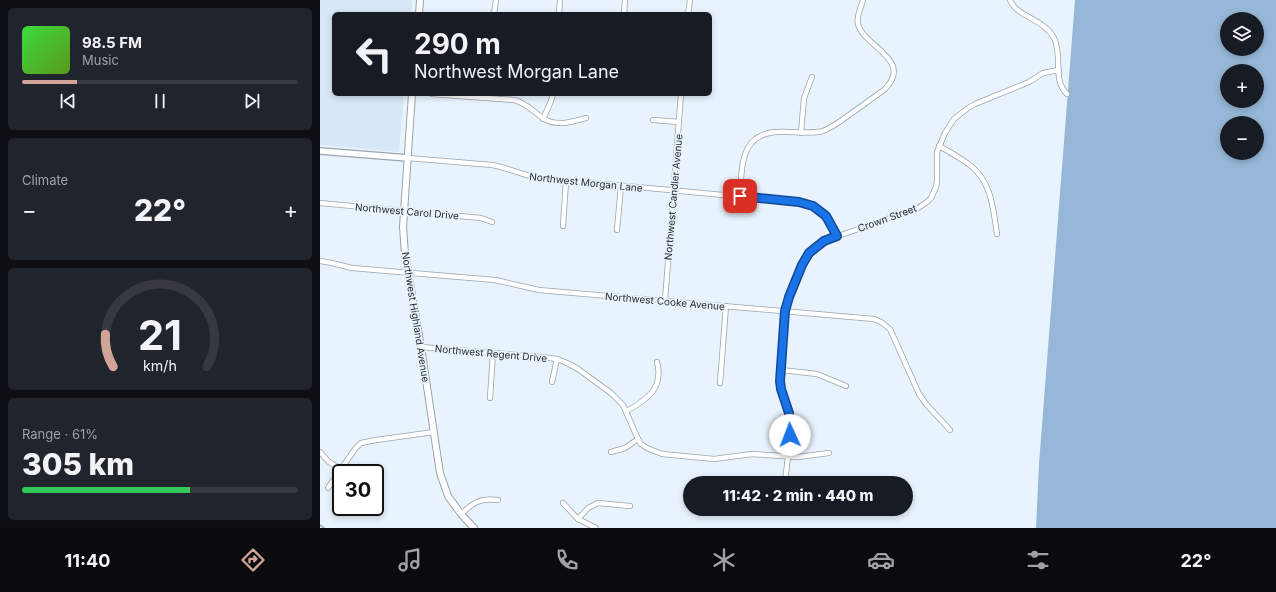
<!DOCTYPE html>
<html lang="en">
<head>
<meta charset="utf-8">
<style>
  :root { --surface:#171b24; --page:#20242c; --text:#f1f3f6; --muted:#9ea1a6; --line:#363941; --accent:#d2a498 }
  body { margin:0; font-family:Inter,sans-serif; background:var(--page); color:var(--text); height:100vh; display:flex; flex-direction:column; font-size:15px; white-space:nowrap }
  * { box-sizing:border-box; margin:0 }
  p { font-size:13px; color:var(--muted) }
  .icon { flex:none; width:22px; height:22px; fill:none; stroke:currentColor; stroke-width:2; stroke-linecap:round; stroke-linejoin:round }
  .map { position:relative; flex:1; overflow:hidden }
  .panel { display:flex; flex-direction:column; gap:8px; padding:8px; background:#0d0f14; width:320px }
  .panel>* { flex:none }
  .banner { position:absolute; left:12px; top:12px; width:380px; height:84px; border-radius:6px; box-shadow:0 2px 6px #0003; background:#171b24; color:var(--text); overflow:hidden }
  .controls { position:absolute; left:900px; top:12px; display:grid; gap:8px }
  .controls a { display:grid; place-items:center; width:44px; height:44px; border-radius:50%; background:var(--surface); box-shadow:0 2px 6px #0003; font-size:20px }
  .speed { position:absolute; left:12px; top:464px; display:flex; gap:8px; font-size:20px; font-weight:700; text-align:center }
  .speed>* { display:grid; place-content:center; width:52px; height:52px; border-radius:50%; background:var(--surface); box-shadow:0 2px 6px #0003; line-height:1 }
  .speed .limit { border:2px solid #111; border-radius:6px; background:#fff; color:#111 }
  .pin { position:absolute; display:grid; place-items:center; width:34px; height:34px; color:#fff; margin:-17px; border-radius:8px; box-shadow:0 2px 6px #0006 }
  .me { position:absolute; width:44px; margin:-22px; rotate:358deg; stroke-linejoin:round; filter:drop-shadow(0 0 3px #0008) }
  .turn { display:flex; align-items:center; gap:14px; height:84px; padding:0 16px; font-size:18px }
  .turn .icon { width:52px; height:52px; stroke-width:2.5 }
  .turn b { display:block; font-size:28px; line-height:34px }
  .big { font-size:30px; font-weight:800; line-height:1.1 }
  .panel .card { flex:1; display:flex; flex-direction:column; justify-content:center; gap:6px; min-width:0; padding:0 14px; border-radius:6px; background:var(--page) }
  .panel .dial { align-items:center; gap:0 }
  .dial svg { height:104px; overflow:visible; fill:none; stroke:var(--line); stroke-width:7; stroke-linecap:round; text-anchor:middle }
  .dial text { fill:var(--text); stroke:none }
  .song { display:flex; align-items:center; gap:12px }
  .cover { width:48px; height:48px; border-radius:6px; background:linear-gradient(135deg,hsl(120 70% 55%),hsl(90 70% 35%)) }
  .played { height:4px; border-radius:2px; background:linear-gradient(90deg,var(--accent) 20%,var(--line) 20%) }
  .keys { display:flex; justify-content:space-around; direction:ltr }
  .heat { display:flex; justify-content:space-between; align-items:center; font-size:22px; direction:ltr }
  .charge { height:6px; border-radius:3px; background:linear-gradient(90deg,#34c759 61%,var(--line) 0) }
  .trip { position:absolute; left:363px; top:476px; width:230px; height:40px; border-radius:20px; background:var(--surface); box-shadow:0 2px 6px #0003; font-weight:800; line-height:40px; text-align:center }
  .menu { display:flex; height:64px; justify-content:space-around; align-items:center; background:#090b0e; color:var(--muted) }
  .menu .icon { width:28px; height:28px }
  .menu .current { color:var(--accent) }
  .menu b { font-size:18px; color:var(--text) }
  main { display:flex; flex:1; min-height:0 }
  .map>svg:first-child { display:block }
  .built { fill:#d7e7f7 }
  .forest { fill:#96b7d7; fill-rule:evenodd }
  .lines { fill:none; stroke-linecap:round; stroke-linejoin:round }
  .stream { stroke:#89abca; stroke-width:1.5 }
  .minor-casing { stroke:#9aa3ac; stroke-width:6 }
  .tertiary-casing { stroke:#9aa3ac; stroke-width:8 }
  .secondary-casing { stroke:#9aa3ac; stroke-width:8 }
  .minor { stroke:#fff; stroke-width:4.5 }
  .tertiary { stroke:#fff; stroke-width:5.5 }
  .secondary { stroke:#fff; stroke-width:6 }
  .route-casing { stroke:#114b97; stroke-width:10 }
  .route { stroke:#1a73e8; stroke-width:7 }
  .labels { text-anchor:middle; dominant-baseline:central; stroke-width:3.5; stroke-linejoin:round; paint-order:stroke }
  .street-label { font-size:10px; fill:#282b2f; stroke:#e9f3fd }
</style>
</head>
<body>
<main>
<section class="panel">
<div class="card">
<div class="song"><i class="cover"></i><div><b>98.5 FM</b><p>Music</p></div></div>
<div class="played"></div>
<div class="keys"><svg class="icon" aria-label="previous" viewBox="0 0 24 24"><path d="M18 5L8 12l10 7zM5 5v14"/></svg><svg class="icon" aria-label="pause" viewBox="0 0 24 24"><path d="M8 5v14M16 5v14"/></svg><svg class="icon" aria-label="next" viewBox="0 0 24 24"><path d="M6 5l10 7-10 7zM19 5v14"/></svg></div>
</div>
<div class="card"><p>Climate</p>
<div class="heat"><a>−</a><b class="big">22°</b><a>+</a></div>
</div>
<div class="card dial"><svg viewBox="0 0 100 80">
<path d="M14 69A42 42 0 1 1 86 69"/>
<path d="M14 69A42 42 0 0 1 8 44" stroke="#d2a498"/>
<text x="50" y="56" font-size="32" font-weight="700">21</text>
<text x="50" y="72" font-size="11">km/h</text>
</svg></div>
<div class="card"><p>Range · 61%</p><b class="big">305 km</b><div class="charge"></div></div>
</section>
<div class="map">
<svg width="956" height="528" viewBox="0 0 956 528">
  <rect width="100%" height="100%" fill="#e9f3fd"/>
  <path class="built" d="M0,0H92L91,14H14V94H84L79,152L0,145Z"/>
  <path class="forest" d="M755,0H956V528H716L719,464ZM907,19H937V49H907ZM907,71H937V101H907ZM907,123H937V153H907Z"/>
  <g class="lines">
    <path class="stream" d="M0,525L4,528"/>
    <defs>
      <g id="minor">
        <path d="M690,0C698,18 723,18 734,38C743,56 732,80 747,94"/>
        <path d="M174,14L176,0"/>
        <path d="M239,14L240,0"/>
        <path d="M304,14L305,0"/>
        <path d="M368,14L370,0"/>
        <path d="M112,94L194,100C208,104 212,111 223,118C236,127 252,122 266,118"/>
        <path d="M223,119L231,101L233,94"/>
        <path d="M333,120L359,122"/>
        <path d="M481,133L484,98L492,77"/>
        <path d="M619,146C630,152 641,158 651,166C672,183 673,209 677,234"/>
        <path d="M88,158L172,165C189,168 204,176 220,178L479,202C501,207 508,216 517,236"/>
        <path d="M420,196C422,161 421,129 467,132C479,132 491,134 503,131C513,127 521,121 529,115C541,107 552,98 564,90C595,60 543,46 538,24C536,16 541,8 543,0"/>
        <path d="M0,203L161,218L172,222"/>
        <path d="M243,226L246,181"/>
        <path d="M297,230L301,186"/>
        <path d="M0,261L12,263L32,268L175,280L219,290L554,319L561,322L570,329L599,394L606,404L630,430"/>
        <path d="M345,301L361,94"/>
        <path d="M101,347L222,357L237,359L247,363L258,369L291,393L303,405L318,439L321,444L327,448L342,454L394,459L432,454L478,457L509,453"/>
        <path d="M461,370L497,374L526,386"/>
        <path d="M232,382L237,359"/>
        <path d="M400,383L406,306"/>
        <path d="M170,398L173,353"/>
        <path d="M307,411C326,400 344,389 337,362"/>
        <path d="M0,452L9,462L21,469"/>
        <path d="M291,452L305,448L318,439"/>
        <path d="M465,483C467,461 472,436 469,414C467,403 461,393 460,381L466,305L482,265L489,253L504,241L587,212L598,208L607,202L611,198L616,187L617,181V152L625,133L634,119L648,108L655,104L709,82L723,73L739,70"/>
        <path d="M8,488L35,449L41,443L56,440L114,432"/>
        <path d="M243,503L258,519L276,528"/>
        <path d="M141,514C154,502 160,498 178,500"/>
        <path d="M258,519L268,508L278,503L310,506"/>
      </g>
      <path id="tertiary" d="M0,151L88,158"/>
      <g id="secondary">
        <path d="M99,14L100,0"/>
        <path d="M92,94L83,227L85,254L101,347L120,473L128,496L141,514L154,528"/>
      </g>
    </defs>
    <use href="#minor" class="minor-casing"/>
    <use href="#tertiary" class="tertiary-casing"/>
    <use href="#secondary" class="secondary-casing"/>
    <use href="#minor" class="minor"/>
    <use href="#tertiary" class="tertiary"/>
    <use href="#secondary" class="secondary"/>
  </g>
  <g class="lines">
    <defs>
      <path id="route" d="M420,196L479,202L493,206L506,216L517,236L504,241L489,253L482,265L469,297L465,311L460,381L461,389L469,413L470,435"/>
    </defs>
    <use href="#route" class="route-casing"/>
    <use href="#route" class="route"/>
  </g>
  <g class="labels">
    <g class="street-label">
      <text transform="translate(266 182) rotate(6)">Northwest Morgan Lane</text>
      <text transform="translate(353 197) rotate(-85)">Northwest Candler Avenue</text>
      <text transform="translate(87 211) rotate(5)">Northwest Carol Drive</text>
      <text transform="translate(567 218) rotate(-20)">Crown Street</text>
      <text transform="translate(345 301) rotate(5)">Northwest Cooke Avenue</text>
      <text transform="translate(96 317) rotate(81)">Northwest Highland Avenue</text>
      <text transform="translate(171 353) rotate(5)">Northwest Regent Drive</text>
    </g>
  </g>
</svg>
<div class="controls">
<a><svg class="icon" aria-label="layers" viewBox="0 0 24 24"><path d="M12 4l9 5-9 5-9-5zM3 14l9 5 9-5"/></svg></a>
<a>+</a>
<a>−</a>
</div>
<div class="speed"><div class="limit">30</div></div>
<div class="pin" style="left:420px;top:196px;background:#d93025"><svg class="icon" aria-label="arrive" viewBox="0 0 24 24"><path d="M6 21V4h12l-3 4 3 4H6"/></svg></div>
<svg class="me" style="left:470px;top:435px" viewBox="-20 -20 40 40"><circle r="19" fill="#fff"/><path d="M0-13L10 11 0 6-10 11z" fill="#1a73e8"/></svg>
<div class="trip">11:42 · 2 min · 440 m</div>
<div class="banner">
<div class="turn"><svg class="icon" aria-label="left" viewBox="0 0 24 24"><path d="M17 20v-9H6M10 6l-5 5 5 5"/></svg><div><b>290 m</b>Northwest Morgan Lane</div></div>
</div>
</div>
</main>
<nav class="menu">
<b>11:40</b>
<svg class="icon current" aria-label="directions" viewBox="0 0 24 24"><path d="M12 3l9 9-9 9-9-9zM9 14v-3h6M13 9l2 2-2 2"/></svg>
<svg class="icon" aria-label="music" viewBox="0 0 24 24"><path d="M9 18V5l10-2v13"/><circle cx="6" cy="18" r="3"/><circle cx="16" cy="16" r="3"/></svg>
<svg class="icon" aria-label="phone" viewBox="0 0 24 24"><path d="M5 4h4l2 5-3 2q2 4 5 5l2-3 5 2v4C11 20 4 13 5 4z"/></svg>
<svg class="icon" aria-label="climate" viewBox="0 0 24 24"><path d="M12 3v18M4 7l16 10M4 17L20 7"/></svg>
<svg class="icon" aria-label="car" viewBox="0 0 24 24"><path d="M5 17H2v-5l4-1 3-4h7l3 4 3 1v5h-3M9 17h6M6 11h13"/><circle cx="7" cy="17" r="2"/><circle cx="17" cy="17" r="2"/></svg>
<svg class="icon" aria-label="filters" viewBox="0 0 24 24"><path d="M4 7h16M4 17h16"/><circle cx="9" cy="7" r="2"/><circle cx="15" cy="17" r="2"/></svg>
<b>22°</b>
</nav>
</body>
</html>
